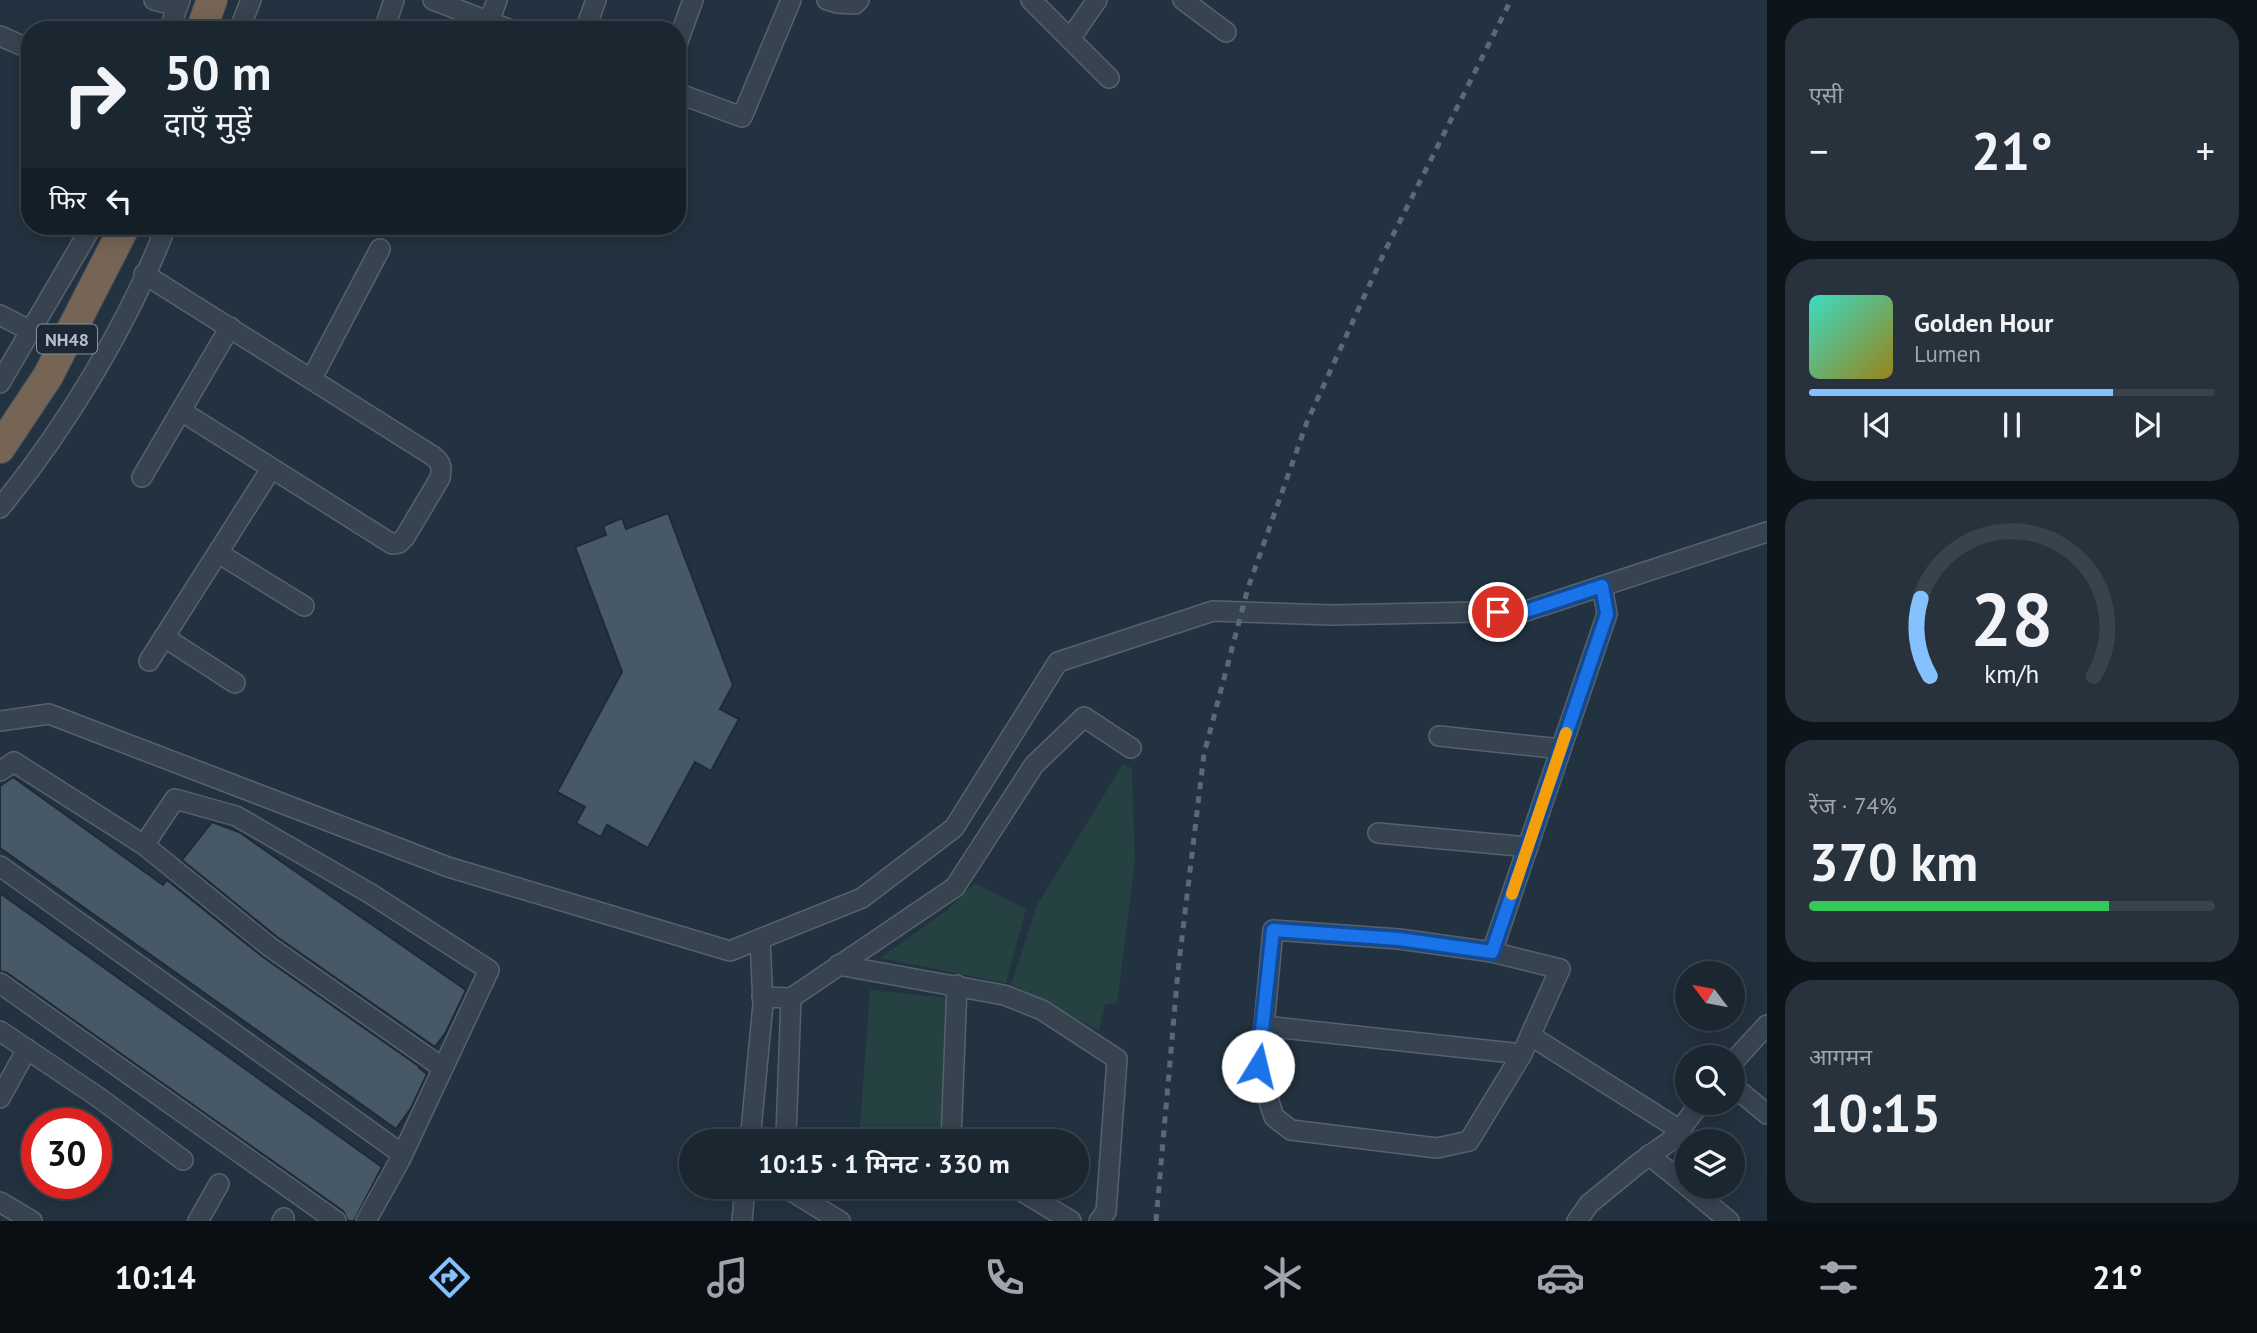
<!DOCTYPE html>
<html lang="hi">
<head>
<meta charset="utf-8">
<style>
  :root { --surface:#1a2630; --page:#27323c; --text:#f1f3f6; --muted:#9fa5ab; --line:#38434c; --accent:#85c1fe }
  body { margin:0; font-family:"PT Sans","Noto Sans Devanagari",sans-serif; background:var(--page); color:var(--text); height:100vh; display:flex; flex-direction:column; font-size:26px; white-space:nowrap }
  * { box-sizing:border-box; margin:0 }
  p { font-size:23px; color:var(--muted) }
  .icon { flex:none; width:38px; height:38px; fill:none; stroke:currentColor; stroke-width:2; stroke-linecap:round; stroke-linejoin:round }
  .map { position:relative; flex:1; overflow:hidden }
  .details { display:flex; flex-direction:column; gap:18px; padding:18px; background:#0e151a; width:490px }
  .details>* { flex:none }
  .banner { position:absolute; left:21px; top:21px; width:665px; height:214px; border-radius:28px; box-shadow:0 4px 18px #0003,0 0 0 2px var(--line); background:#1a2630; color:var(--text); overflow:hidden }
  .needle { width:46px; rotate:302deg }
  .buttons { position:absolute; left:1675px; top:961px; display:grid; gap:14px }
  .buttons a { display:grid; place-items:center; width:70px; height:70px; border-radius:50%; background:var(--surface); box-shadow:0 4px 18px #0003,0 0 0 2px var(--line); font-size:35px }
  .speed { position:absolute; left:21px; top:1108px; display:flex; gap:14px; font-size:35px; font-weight:700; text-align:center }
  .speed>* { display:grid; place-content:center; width:91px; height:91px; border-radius:50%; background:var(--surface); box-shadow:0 4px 18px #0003,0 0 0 2px var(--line); line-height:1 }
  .speed .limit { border:10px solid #d22; background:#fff; color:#111 }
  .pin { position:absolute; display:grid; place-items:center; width:60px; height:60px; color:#fff; margin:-30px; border:4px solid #fff; border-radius:50%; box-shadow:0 2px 7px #0007 }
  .me { position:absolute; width:77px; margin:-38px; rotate:9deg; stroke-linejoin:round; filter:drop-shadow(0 0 5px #0008) }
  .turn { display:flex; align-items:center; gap:24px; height:147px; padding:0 28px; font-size:32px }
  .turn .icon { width:91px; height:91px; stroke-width:2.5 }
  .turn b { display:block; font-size:49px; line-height:60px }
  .then { display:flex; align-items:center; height:66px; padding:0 28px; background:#0003; gap:14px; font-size:26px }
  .big { font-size:52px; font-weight:600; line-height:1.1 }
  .details .tile { flex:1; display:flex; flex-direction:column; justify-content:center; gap:10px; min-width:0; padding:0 24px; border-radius:28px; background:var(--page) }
  .details .dial { align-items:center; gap:0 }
  .dial svg { height:182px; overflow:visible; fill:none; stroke:var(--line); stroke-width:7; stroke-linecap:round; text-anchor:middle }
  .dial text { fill:var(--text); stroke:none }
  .song { display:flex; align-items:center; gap:21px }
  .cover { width:84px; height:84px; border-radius:10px; background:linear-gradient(135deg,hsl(170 70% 55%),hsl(50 70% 35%)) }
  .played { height:7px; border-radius:4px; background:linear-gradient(90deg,var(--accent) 75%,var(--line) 75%) }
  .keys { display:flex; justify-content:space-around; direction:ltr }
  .heat { display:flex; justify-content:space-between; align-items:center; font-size:38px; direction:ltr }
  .charge { height:10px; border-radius:5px; background:linear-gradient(90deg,#34c759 74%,var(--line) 0) }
  .trip { position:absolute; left:679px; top:1129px; width:410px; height:70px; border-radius:35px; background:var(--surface); box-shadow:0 4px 18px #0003,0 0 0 2px var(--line); font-weight:600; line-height:70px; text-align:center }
  .menu { display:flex; height:112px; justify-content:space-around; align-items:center; background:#0a0f13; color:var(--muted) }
  .menu .icon { width:49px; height:49px }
  .menu .selected { color:var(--accent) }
  .menu b { font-size:32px; color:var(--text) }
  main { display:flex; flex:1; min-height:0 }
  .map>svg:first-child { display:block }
  .green { fill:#254141 }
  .building { fill:#475866; stroke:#1e2b37; stroke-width:2 }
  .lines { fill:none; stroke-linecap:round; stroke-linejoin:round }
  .minor-casing { stroke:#55626d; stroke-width:22 }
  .highway-casing { stroke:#424f5a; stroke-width:32 }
  .minor { stroke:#374450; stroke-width:19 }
  .highway { stroke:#766554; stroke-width:30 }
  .rail { stroke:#596977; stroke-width:5; stroke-dasharray:7 7; stroke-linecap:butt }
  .route-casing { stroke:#114b97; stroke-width:18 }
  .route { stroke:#1a73e8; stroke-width:12 }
  .slow { stroke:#f59e0b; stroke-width:12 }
  .labels { text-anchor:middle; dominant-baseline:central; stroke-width:7; stroke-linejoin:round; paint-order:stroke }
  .shield { fill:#1c2935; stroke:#86929d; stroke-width:2 }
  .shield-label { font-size:18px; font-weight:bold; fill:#b3bfca }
</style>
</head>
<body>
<main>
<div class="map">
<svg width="1767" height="1221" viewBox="0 0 1767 1221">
  <rect width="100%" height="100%" fill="#233240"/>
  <g class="green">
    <path d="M1123,764L1132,768L1135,861L1117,1003L1105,1005L1099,1031L1011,985L1037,905Z"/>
    <path d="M975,883L1026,909L1006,983L880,958L946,911Z"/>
    <path d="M870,990L951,998L944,1141L859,1140Z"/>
  </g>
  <g class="building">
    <path d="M668,513L733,685L720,709L739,719L711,771L695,762L648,848L607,825L601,837L576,823L585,807L557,792L622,672L575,547L606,535L603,526L622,518L626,529Z"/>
    <path d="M13,777L163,885L167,880L263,957L420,1067L419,1068L427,1074L411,1108L396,1129L0,848V786Z"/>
    <path d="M212,822L239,832L466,990L446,1032L435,1047L277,937L182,860Z"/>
    <path d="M0,893L382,1167L354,1221H348L343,1211L7,973L0,971Z"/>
  </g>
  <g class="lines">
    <defs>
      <g id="minor">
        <path d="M154,0L177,6"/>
        <path d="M433,0L511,30"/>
        <path d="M827,0L837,3L855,4L859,0"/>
        <path d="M1031,0L1109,78"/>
        <path d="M1183,0L1226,32"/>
        <path d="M489,22L497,0"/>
        <path d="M169,30L180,0"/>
        <path d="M239,30L251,0"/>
        <path d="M384,30L394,0"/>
        <path d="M585,30L596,0"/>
        <path d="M0,36L30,49"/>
        <path d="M1070,39L1097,0"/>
        <path d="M677,44L693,0"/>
        <path d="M677,93L742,117L791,0"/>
        <path d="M144,274L433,456C442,463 442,468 440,478L405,537L399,543L392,544L181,411"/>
        <path d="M0,315L31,331"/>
        <path d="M312,378L380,249"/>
        <path d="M0,383L92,226"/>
        <path d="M142,477L230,327"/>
        <path d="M0,508C65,429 130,322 166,226"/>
        <path d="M218,553L304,606"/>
        <path d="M164,637L235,683"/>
        <path d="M149,661L271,469"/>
        <path d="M0,721L49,714L448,867L730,951L862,898L954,828L1058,662L1213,611L1332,615L1526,611L1767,532"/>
        <path d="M1439,736L1561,749"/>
        <path d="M0,771L14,762L144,845L175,799L236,816L371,894L489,970L400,1160L366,1221"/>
        <path d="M1378,833L1528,847"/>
        <path d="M144,845L270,947L443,1068"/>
        <path d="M0,866L402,1154"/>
        <path d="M1273,930L1399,939L1492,952L1560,969L1522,1054L1469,1141L1437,1148L1291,1130L1274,1117L1258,1066L1264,1026Z"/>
        <path d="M1492,952L1607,614L1602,586"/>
        <path d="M838,965L1004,995L1042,1010L1117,1059L1106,1212L1099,1221"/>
        <path d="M0,983L336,1221"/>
        <path d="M762,997L791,998L955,887L1034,765L1084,717L1131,748"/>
        <path d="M791,998L786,1136L813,1141"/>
        <path d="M1264,1026L1522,1054"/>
        <path d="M0,1031L98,1097L183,1160"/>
        <path d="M1531,1036L1680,1130"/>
        <path d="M1732,1063L1767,1025"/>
        <path d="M1732,1085L1767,1114"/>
        <path d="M0,1098L27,1049"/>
        <path d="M750,1141L763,1004L760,939"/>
        <path d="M951,1141L957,985"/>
        <path d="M1649,1155L1687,1186"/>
        <path d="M783,1186L840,1221"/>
        <path d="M1013,1186L1071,1221"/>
        <path d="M1687,1186L1729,1221"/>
        <path d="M0,1202L32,1221"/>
        <path d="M198,1221L219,1184"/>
        <path d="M282,1221L284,1218"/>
        <path d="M742,1221L745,1186"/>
        <path d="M1577,1221L1589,1204L1639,1163L1673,1139L1701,1102"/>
      </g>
      <g id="highway">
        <path d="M201,30L212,0"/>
        <path d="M0,448L48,376L125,226"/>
      </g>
    </defs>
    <use href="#minor" class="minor-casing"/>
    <use href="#highway" class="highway-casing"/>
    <use href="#minor" class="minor"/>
    <use href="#highway" class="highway"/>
    <path class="rail" d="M1156,1221L1178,971L1204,754L1248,588L1307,422L1384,253L1511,0"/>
  </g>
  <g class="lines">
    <defs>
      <path id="route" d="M1258,1066L1273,930L1399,939L1492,952L1607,614L1602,586L1526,611L1498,612"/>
    </defs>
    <use href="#route" class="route-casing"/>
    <use href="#route" class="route"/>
    <path class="slow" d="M1512,894L1566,733"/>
  </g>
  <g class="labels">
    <rect class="shield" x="37" y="324.5" width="60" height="29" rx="5"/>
    <g class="shield-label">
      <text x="67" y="339">NH48</text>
    </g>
  </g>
</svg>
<div class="buttons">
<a><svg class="needle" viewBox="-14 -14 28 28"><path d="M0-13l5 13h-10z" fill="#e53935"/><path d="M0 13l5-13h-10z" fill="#9fa5ab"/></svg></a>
<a><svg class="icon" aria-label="search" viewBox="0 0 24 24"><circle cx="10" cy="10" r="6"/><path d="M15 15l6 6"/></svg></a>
<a><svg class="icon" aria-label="layers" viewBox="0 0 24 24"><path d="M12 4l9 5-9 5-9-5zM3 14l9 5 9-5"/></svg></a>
</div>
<div class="speed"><div class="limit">30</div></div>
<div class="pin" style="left:1498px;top:612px;background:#d93025"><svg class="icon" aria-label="arrive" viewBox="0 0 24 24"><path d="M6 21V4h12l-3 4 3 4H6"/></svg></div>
<svg class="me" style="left:1258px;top:1066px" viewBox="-20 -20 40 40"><circle r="19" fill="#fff"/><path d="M0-13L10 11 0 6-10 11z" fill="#1a73e8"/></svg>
<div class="trip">10:15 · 1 मिनट · 330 m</div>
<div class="banner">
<div class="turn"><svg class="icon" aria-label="right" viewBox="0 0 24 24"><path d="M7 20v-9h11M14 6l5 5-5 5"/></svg><div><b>50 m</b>दाएँ मुड़ें</div></div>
<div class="then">फिर<svg class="icon" aria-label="left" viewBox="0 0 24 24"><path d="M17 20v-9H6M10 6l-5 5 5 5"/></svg></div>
</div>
</div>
<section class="details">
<div class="tile"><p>एसी</p>
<div class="heat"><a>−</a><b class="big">21°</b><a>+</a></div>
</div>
<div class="tile">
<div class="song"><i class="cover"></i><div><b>Golden Hour</b><p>Lumen</p></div></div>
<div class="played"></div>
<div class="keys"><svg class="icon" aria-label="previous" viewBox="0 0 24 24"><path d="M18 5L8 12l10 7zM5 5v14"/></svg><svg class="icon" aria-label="pause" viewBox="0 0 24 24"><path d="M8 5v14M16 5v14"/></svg><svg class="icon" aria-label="next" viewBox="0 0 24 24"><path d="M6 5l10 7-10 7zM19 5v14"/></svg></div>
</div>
<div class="tile dial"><svg viewBox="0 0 100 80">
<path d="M14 69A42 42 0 1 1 86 69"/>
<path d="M14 69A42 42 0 0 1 10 35" stroke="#85c1fe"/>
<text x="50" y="56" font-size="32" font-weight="700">28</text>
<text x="50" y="72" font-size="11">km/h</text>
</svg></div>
<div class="tile"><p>रेंज · 74%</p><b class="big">370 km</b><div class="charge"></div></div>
<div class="tile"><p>आगमन</p><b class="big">10:15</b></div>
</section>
</main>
<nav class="menu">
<b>10:14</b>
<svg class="icon selected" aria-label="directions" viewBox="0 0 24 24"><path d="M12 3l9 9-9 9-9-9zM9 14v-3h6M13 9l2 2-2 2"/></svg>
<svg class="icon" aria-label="music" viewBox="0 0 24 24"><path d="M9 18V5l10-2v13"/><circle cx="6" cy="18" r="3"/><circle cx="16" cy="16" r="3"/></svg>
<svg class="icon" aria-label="phone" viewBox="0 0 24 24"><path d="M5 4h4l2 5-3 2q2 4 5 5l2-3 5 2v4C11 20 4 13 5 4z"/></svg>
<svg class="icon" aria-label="climate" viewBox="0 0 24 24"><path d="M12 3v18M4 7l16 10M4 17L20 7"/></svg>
<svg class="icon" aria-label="car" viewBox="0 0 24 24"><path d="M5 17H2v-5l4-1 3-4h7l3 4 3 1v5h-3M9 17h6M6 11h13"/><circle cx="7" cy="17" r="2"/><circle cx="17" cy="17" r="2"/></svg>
<svg class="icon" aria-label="filters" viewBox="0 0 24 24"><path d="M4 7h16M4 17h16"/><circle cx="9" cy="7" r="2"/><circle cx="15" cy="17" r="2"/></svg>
<b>21°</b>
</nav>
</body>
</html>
